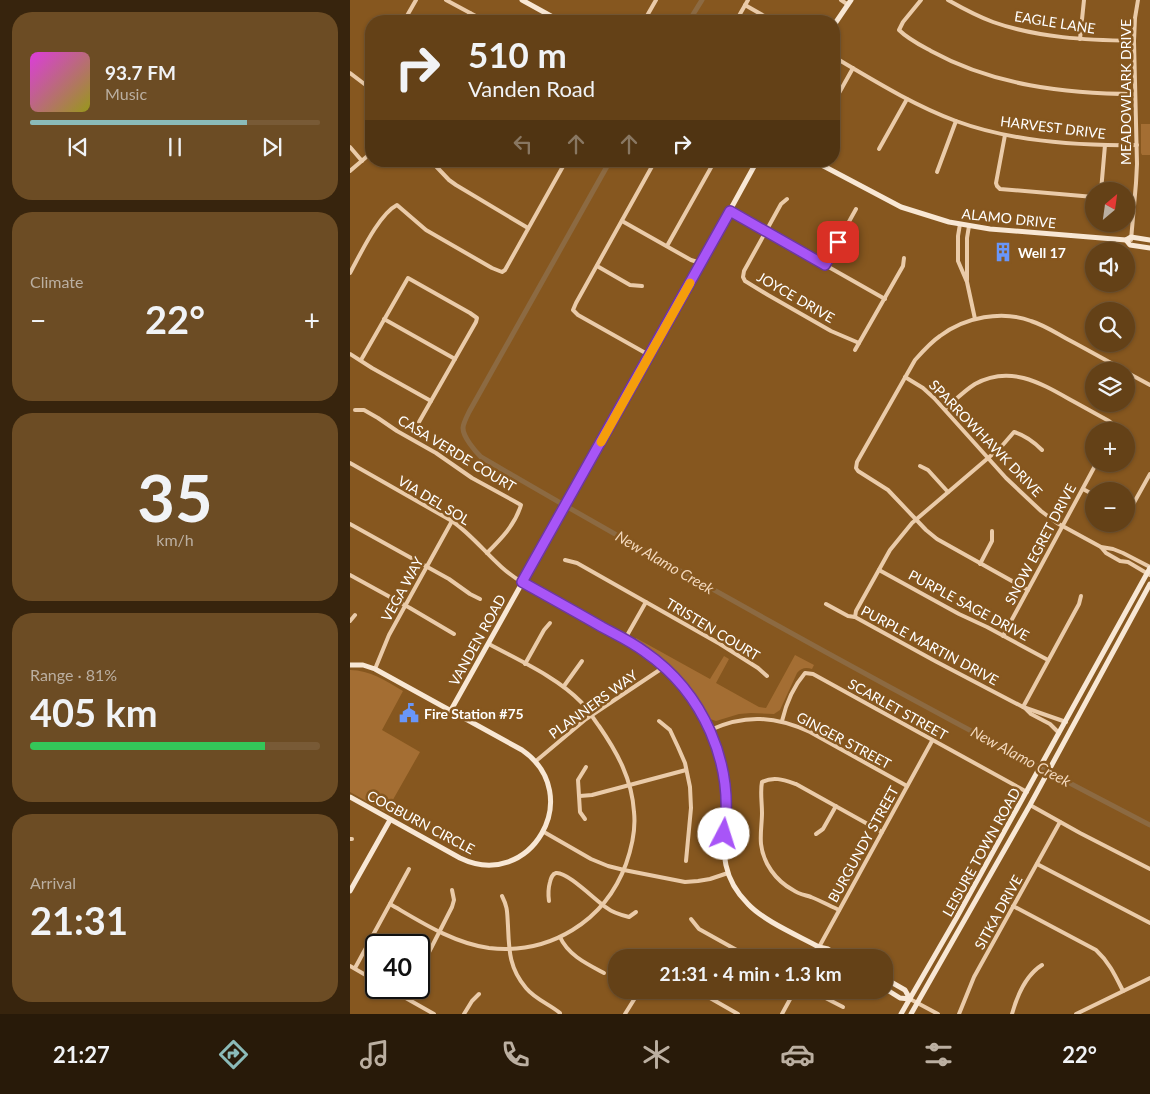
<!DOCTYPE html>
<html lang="en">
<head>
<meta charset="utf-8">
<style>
  :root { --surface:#644117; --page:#6c4c24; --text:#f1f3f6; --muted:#bbafa1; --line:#785a36; --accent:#8bbbb9 }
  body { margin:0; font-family:Lato,sans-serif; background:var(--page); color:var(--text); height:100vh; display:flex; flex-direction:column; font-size:19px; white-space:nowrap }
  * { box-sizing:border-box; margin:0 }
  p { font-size:16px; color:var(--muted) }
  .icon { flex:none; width:28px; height:28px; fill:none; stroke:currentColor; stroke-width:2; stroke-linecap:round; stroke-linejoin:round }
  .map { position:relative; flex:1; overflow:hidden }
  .panel { display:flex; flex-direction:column; gap:12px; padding:12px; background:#37240d; width:350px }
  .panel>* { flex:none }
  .top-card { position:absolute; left:15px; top:15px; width:475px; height:152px; border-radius:20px; box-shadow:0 1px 4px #0004,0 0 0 1px var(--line); background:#644117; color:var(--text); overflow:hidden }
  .needle { width:32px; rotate:29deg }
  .buttons { position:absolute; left:735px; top:182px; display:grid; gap:10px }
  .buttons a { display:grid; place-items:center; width:50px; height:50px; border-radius:50%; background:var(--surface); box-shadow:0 1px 4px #0004,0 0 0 1px var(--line); font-size:25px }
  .speed { position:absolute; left:15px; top:934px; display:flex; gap:10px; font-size:25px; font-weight:700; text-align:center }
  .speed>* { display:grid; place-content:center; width:65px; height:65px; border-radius:50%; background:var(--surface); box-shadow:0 1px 4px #0004,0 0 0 1px var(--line); line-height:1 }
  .speed .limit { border:2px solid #111; border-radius:8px; background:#fff; color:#111 }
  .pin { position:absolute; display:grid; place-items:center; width:42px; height:42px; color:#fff; margin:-21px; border-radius:10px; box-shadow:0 2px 8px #0006 }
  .me { position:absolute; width:55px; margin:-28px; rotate:5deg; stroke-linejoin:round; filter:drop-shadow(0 0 4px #0008) }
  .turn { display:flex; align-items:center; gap:18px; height:105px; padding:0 20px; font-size:22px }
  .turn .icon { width:65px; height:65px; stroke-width:2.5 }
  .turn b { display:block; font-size:35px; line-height:42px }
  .lanes { display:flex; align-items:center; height:48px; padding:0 20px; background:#0003; justify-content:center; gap:25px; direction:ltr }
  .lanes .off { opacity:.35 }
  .big { font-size:38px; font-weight:700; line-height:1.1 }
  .panel .widget { flex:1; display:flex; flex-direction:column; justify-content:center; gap:8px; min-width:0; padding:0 18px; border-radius:20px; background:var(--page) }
  .panel .dial { align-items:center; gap:0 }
  .dial b { font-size:65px; line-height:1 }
  .song { display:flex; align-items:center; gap:15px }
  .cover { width:60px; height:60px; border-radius:8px; background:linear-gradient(135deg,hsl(300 70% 55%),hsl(60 70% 35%)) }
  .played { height:5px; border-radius:2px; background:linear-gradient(90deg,var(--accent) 75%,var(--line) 75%) }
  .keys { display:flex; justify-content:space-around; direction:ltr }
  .heat { display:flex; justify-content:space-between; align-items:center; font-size:28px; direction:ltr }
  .charge { height:8px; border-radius:4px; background:linear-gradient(90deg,#34c759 81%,var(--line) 0) }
  .trip { position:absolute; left:258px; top:949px; width:285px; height:50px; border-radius:20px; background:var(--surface); box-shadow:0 1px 4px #0004,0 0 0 1px var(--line); font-weight:700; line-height:50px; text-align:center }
  .tabs { display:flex; height:80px; justify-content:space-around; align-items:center; background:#281a09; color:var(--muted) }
  .tabs .icon { width:35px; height:35px }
  .tabs .on { color:var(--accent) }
  .tabs b { font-size:22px; color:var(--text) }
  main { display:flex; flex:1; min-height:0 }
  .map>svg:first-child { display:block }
  .green { fill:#a46e33 }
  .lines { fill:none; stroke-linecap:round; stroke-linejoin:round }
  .canal { stroke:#8c6a42; stroke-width:5 }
  .street { stroke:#eacba9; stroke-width:4 }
  .secondary { stroke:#f8e7d4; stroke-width:5 }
  .route-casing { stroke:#6d37a1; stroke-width:12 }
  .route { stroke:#a855f7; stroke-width:9 }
  .slow { stroke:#f59e0b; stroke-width:9 }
  .labels { text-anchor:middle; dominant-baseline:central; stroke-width:5; stroke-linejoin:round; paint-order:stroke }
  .street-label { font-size:14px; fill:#fff; stroke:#86571f }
  .poi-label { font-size:14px; font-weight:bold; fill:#fff; stroke:#86571f; text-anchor:start }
  .water-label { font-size:15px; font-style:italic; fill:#f3d8bc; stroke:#86571f }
</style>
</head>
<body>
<main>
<section class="panel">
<div class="widget">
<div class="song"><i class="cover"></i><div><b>93.7 FM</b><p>Music</p></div></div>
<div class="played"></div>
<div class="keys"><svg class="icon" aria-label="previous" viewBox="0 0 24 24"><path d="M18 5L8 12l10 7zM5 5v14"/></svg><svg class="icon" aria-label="pause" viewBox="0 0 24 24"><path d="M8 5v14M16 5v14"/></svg><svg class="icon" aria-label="next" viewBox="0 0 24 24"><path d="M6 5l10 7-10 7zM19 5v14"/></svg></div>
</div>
<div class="widget"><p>Climate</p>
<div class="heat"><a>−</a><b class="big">22°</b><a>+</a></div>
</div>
<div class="widget dial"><b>35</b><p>km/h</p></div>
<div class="widget"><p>Range · 81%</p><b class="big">405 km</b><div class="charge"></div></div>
<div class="widget"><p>Arrival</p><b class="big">21:31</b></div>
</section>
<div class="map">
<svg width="800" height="1014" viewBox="0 0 800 1014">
  <rect width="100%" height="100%" fill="#86571f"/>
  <g class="green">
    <path d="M791,124H800V155H792L791,153Z"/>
    <path d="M286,638L360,679L374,656L379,659L366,683L409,707L416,708L445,655L464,665L462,669C456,667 451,668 447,673L430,710L424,714L401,713L389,714L366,721L360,719C348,697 331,675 312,659C304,652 294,647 286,641Z"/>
    <path d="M0,670C20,670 36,681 53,691L32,730L70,752L36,812L0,792Z"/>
  </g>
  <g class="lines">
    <g class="canal">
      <path d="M339,21L352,0"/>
      <path d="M260,161L119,412C117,416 113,424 113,428C113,437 125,451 131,457C351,585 574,708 800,825"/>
    </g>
    <g class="street">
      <path d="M96,0L135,21"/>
      <path d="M491,0L497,4"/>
      <path d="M571,0L553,22L549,30C558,39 570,45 581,51C643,85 715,94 785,94"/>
      <path d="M598,0C612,8 627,16 643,22C688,38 737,40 784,41"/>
      <path d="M395,5L423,21"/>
      <path d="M54,21L66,0"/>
      <path d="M115,21L120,13"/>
      <path d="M294,21L306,0"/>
      <path d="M386,21L398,0"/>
      <path d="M730,39L734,0"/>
      <path d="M484,57C523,80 563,105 606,121C660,141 729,146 787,145"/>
      <path d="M0,73L21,89"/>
      <path d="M484,102L503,68"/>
      <path d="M655,135L646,183L647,186L650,189L744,197"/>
      <path d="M0,147L12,161"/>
      <path d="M529,149L557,99"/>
      <path d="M81,161L99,180L106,185L178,228"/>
      <path d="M0,171L21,153"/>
      <path d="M587,172L606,121"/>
      <path d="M751,191L755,145"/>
      <path d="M437,199L431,204L394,271L393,277L395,281L418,295L481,331L509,343"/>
      <path d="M380,211L535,299"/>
      <path d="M272,221L341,260L351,263"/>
      <path d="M610,224L608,236V261L617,282L625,319"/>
      <path d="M781,240L786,183L787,164L784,41L785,18L788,0"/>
      <path d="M317,246L363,164V161"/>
      <path d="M475,265L506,209"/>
      <path d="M247,266L280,285L292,286"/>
      <path d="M0,273C10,255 29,214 47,205L76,230L142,268L152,272L155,270L216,161"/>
      <path d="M617,280V238L619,226"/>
      <path d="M34,319L105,359"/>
      <path d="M505,350L553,266L554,258"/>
      <path d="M0,354L22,368L81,401"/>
      <path d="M299,355L228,315L223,310L226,303L305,161"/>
      <path d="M11,360L58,278L120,313L127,318L126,322L69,422"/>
      <path d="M776,372L800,385"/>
      <path d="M555,377L573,388L584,398L656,478L691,511L707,523L751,547L763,549L773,553L800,567"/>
      <path d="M595,409C605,400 614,391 625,384C659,365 689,382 719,399C732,406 746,414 759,421L765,426L764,431"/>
      <path d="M5,410H14L28,418L47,431L86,453L122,478L164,501L171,505C165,525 151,539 137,553"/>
      <path d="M0,463L102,521C128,539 145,567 172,582"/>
      <path d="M570,466L578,470L598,492"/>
      <path d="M733,489L744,495"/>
      <path d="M776,511L778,512L781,508L800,474"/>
      <path d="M0,524L99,579L120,594L130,599"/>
      <path d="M751,547L756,553L770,561L778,562L800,575"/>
      <path d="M215,560L227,563L370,644L408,668L417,676"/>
      <path d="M630,564L642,541V531"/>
      <path d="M529,570L609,614L637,627L698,660"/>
      <path d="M0,575L60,608L104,634"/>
      <path d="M678,590L587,539L576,530L538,490L508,471L506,468L507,462L565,360C573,351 581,342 590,336C615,317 652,310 681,321C694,325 706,333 719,340C738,350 757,361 776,371"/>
      <path d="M476,604L498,616L505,617L585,661L673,707L716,722"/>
      <path d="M505,617L506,611L540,550L562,523L651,447L664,432C674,435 684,442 692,450"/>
      <path d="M0,621L5,615"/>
      <path d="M653,636L746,464"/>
      <path d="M275,639L296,602"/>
      <path d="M175,664L194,630L200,623"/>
      <path d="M25,669L39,635L102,521"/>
      <path d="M214,686L232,661"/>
      <path d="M673,707L729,604L731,596"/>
      <path d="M675,708L681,714L700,724L709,733"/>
      <path d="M309,721L320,730L328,747L335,763L340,787L341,808L336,861"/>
      <path d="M432,721C436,704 443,687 455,673L463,674L677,792"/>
      <path d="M360,730C395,714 425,716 460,732L557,786"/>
      <path d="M186,761L236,719L314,667"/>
      <path d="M230,796L242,795L336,770"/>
      <path d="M680,805L730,833L800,869"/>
      <path d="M235,819L230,812L228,780L236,767"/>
      <path d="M194,832L241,859L258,866L274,870L335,882L348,881L360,879L378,873"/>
      <path d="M466,834L473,829L486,806"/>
      <path d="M0,839H2"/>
      <path d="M687,864L800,923"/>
      <path d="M152,896C158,908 157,912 158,926C159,950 159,968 176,988C185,999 199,1004 210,1013V1014"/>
      <path d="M199,901C198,894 198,889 200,882C201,878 202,874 206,873C217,871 247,902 257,908C263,913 271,915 279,917L286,912"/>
      <path d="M40,904C71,922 103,943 139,948C200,955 255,921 276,864C282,847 286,830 284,812C282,779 267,752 249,726C243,718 238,709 231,702C207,677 168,660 139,644"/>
      <path d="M663,906L746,950C759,962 765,975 773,991"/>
      <path d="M489,910C480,906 471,901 461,897C455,895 448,894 443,890C426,881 413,863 411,844C410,833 412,823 412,813C412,802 410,792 412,782C424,776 434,780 446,784L532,832"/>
      <path d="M341,919L349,929L401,958"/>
      <path d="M210,937C218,955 237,964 254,973"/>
      <path d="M463,958L582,741"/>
      <path d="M74,962L102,907L104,900L102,890"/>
      <path d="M0,966L26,981"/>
      <path d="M5,968L59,869"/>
      <path d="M38,988L84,1014"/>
      <path d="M346,990L388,1014"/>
      <path d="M460,990L493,1007"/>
      <path d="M560,999L588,1014"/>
      <path d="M114,1014L122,1001L129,994"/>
      <path d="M275,1014L290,990"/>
      <path d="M432,1014L445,990"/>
      <path d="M609,1014L624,977L710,822"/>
      <path d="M662,1014C667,996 676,975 692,965"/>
      <path d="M726,1014L800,978"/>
    </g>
    <g class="secondary">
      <path d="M172,0L210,21"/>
      <path d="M484,25L501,0"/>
      <path d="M464,161L551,207L599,222L640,229L776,240L781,237L800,240"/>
      <path d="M776,240L780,245L800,248"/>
      <path d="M172,582C197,596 221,609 245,623C281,642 316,661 340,695C359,722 372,754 375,786C380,831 360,866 398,904C414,921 447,935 469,947L476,954L483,958"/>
      <path d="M0,665H13L25,669L172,750C237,795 180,892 110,858L0,797"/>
      <path d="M101,710L351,263L407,161"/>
      <path d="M0,891L40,820"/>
      <path d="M469,947L478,949L492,958"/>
      <path d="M534,978L555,990L560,999"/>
      <path d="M534,988L550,998L560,999"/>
      <path d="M551,1014L607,917L800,568"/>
      <path d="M561,1014L680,805L800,584"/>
    </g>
  </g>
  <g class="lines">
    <defs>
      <path id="route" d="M374,834C385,764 353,692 295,652C282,642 267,635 252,627C226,612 199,597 172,582L380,211L475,265L488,242"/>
    </defs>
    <use href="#route" class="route-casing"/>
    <use href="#route" class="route"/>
    <path class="slow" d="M251,442L340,283"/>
  </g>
  <defs>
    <symbol id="building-bare" viewBox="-9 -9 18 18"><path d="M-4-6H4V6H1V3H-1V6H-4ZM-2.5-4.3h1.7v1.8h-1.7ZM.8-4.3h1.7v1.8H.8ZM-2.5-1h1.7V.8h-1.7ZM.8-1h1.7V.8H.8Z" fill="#6996f8" stroke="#86571f" stroke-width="2.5" paint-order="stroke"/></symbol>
    <symbol id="civic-bare" viewBox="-9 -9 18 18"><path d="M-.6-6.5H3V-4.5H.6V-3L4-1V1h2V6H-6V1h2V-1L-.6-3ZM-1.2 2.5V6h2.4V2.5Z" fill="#6996f8" stroke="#86571f" stroke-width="2.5" paint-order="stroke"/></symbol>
  </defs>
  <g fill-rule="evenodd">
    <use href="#building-bare" x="639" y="238" width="28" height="28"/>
    <use href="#civic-bare" x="45" y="699" width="28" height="28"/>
  </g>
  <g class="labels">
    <g class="street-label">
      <text transform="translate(705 22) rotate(9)">EAGLE LANE</text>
      <text transform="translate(775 92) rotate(-90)">MEADOWLARK DRIVE</text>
      <text transform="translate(703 127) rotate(7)">HARVEST DRIVE</text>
      <text transform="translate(659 218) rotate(6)">ALAMO DRIVE</text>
      <text transform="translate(446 297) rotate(30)">JOYCE DRIVE</text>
      <text transform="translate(636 438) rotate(46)">SPARROWHAWK DRIVE</text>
      <text transform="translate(107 453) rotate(31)">CASA VERDE COURT</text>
      <text transform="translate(84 500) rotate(31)">VIA DEL SOL</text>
      <text transform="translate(690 544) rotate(-62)">SNOW EGRET DRIVE</text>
      <text transform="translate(52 589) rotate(-61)">VEGA WAY</text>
      <text transform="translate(619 605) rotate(28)">PURPLE SAGE DRIVE</text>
      <text transform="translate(363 629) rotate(31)">TRISTEN COURT</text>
      <text transform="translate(127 640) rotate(-61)">VANDEN ROAD</text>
      <text transform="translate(580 645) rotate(28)">PURPLE MARTIN DRIVE</text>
      <text transform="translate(243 704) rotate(-36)">PLANNERS WAY</text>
      <text transform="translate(548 709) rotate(29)">SCARLET STREET</text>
      <text transform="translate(494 740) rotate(28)">GINGER STREET</text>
      <text transform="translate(71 822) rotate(28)">COGBURN CIRCLE</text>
      <text transform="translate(513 844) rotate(-61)">BURGUNDY STREET</text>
      <text transform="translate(631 852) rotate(-61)">LEISURE TOWN ROAD</text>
      <text transform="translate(648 912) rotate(-61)">SITKA DRIVE</text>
    </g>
    <g class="poi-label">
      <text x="668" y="252">Well 17</text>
      <text x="74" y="713">Fire Station #75</text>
    </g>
    <g class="water-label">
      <text transform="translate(315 562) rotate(30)">New Alamo Creek</text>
      <text transform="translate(671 756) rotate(28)">New Alamo Creek</text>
    </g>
  </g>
</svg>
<div class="buttons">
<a><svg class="needle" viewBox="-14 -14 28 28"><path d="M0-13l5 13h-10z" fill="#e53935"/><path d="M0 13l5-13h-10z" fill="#bbafa1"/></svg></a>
<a><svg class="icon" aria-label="sound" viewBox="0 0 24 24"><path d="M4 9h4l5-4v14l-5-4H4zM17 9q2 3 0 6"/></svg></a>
<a><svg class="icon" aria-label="search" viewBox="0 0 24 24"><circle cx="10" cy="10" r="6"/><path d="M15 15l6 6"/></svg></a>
<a><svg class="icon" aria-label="layers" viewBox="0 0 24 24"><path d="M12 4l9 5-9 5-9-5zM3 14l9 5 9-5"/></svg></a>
<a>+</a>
<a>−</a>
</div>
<div class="speed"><div class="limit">40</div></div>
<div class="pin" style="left:488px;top:242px;background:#d93025"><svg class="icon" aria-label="arrive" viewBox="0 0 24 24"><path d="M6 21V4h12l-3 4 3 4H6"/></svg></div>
<svg class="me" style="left:374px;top:834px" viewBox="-20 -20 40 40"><circle r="19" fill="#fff"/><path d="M0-13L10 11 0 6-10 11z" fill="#a855f7"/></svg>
<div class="trip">21:31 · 4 min · 1.3 km</div>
<div class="top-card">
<div class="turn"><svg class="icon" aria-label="right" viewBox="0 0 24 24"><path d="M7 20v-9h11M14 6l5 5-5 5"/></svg><div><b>510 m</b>Vanden Road</div></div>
<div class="lanes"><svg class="icon off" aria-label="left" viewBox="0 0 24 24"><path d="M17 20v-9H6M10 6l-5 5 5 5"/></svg><svg class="icon off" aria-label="ahead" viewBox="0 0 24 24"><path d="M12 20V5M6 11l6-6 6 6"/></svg><svg class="icon off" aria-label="ahead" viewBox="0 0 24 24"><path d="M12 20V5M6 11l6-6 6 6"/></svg><svg class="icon" aria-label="right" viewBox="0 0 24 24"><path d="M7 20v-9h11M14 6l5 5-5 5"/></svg></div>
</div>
</div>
</main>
<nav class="tabs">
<b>21:27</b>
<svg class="icon on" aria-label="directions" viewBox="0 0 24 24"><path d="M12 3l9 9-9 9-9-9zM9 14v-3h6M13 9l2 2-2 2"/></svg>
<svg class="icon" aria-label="music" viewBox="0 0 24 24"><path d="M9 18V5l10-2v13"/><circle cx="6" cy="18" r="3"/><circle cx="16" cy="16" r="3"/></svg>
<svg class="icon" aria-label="phone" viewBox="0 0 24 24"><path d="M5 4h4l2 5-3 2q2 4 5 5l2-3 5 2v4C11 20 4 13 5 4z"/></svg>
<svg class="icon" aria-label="climate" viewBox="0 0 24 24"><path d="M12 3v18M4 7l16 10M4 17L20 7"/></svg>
<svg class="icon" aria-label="car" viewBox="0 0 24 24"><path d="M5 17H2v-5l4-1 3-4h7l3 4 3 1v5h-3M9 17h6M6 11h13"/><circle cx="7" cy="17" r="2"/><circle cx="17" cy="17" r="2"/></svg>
<svg class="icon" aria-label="filters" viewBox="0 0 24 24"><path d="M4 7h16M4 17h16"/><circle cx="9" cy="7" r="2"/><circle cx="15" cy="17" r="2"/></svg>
<b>22°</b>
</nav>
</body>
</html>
